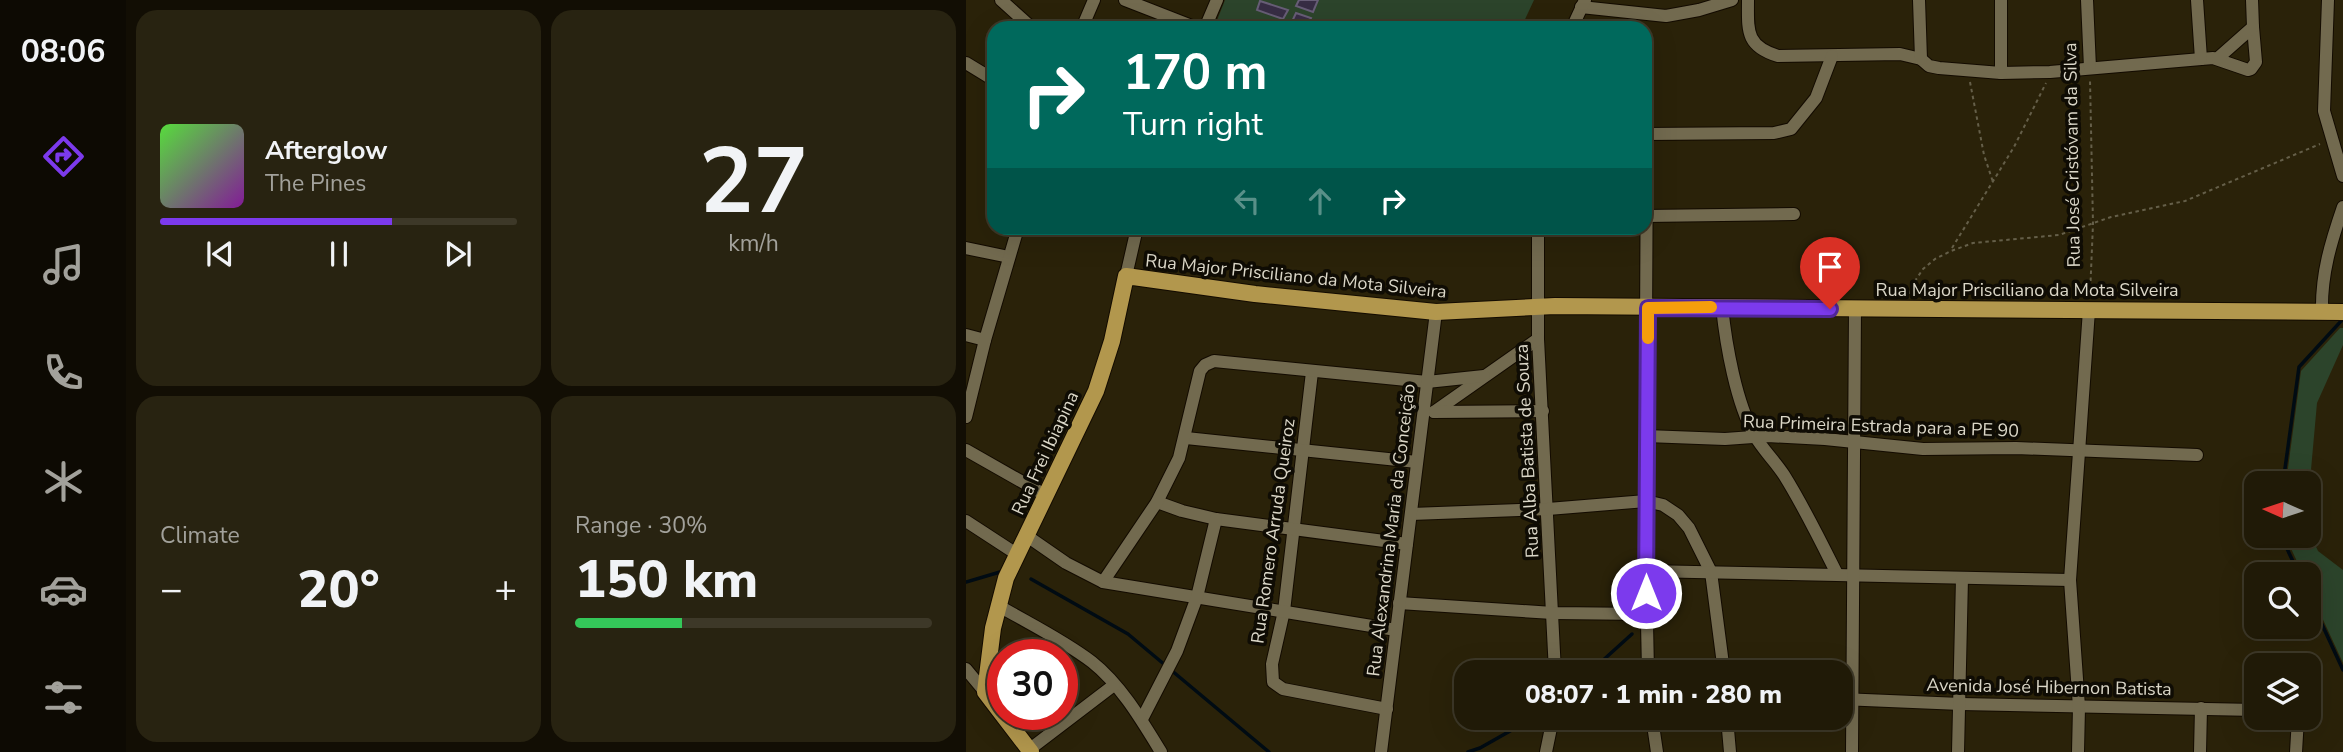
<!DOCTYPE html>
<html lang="en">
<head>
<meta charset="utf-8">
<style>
  :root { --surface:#201a07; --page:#282311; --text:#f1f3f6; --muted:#a2a19b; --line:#3d3828; --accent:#7c3aed }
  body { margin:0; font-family:"Nunito Sans",sans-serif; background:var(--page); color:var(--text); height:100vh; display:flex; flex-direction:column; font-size:26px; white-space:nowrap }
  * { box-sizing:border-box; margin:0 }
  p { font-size:23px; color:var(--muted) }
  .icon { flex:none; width:38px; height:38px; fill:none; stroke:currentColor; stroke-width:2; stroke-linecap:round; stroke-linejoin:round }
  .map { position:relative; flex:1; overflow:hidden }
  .side { display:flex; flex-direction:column; gap:10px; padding:10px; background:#120e04; width:840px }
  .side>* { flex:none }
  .guide { position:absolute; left:21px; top:21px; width:665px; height:214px; border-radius:21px; box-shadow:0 7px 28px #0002,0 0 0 2px var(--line); background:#00695c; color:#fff; overflow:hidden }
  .needle { width:46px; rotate:273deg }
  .tools { position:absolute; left:1278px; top:471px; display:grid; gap:14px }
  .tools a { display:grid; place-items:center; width:77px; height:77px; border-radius:14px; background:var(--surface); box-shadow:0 7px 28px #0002,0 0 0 2px var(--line); font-size:35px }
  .speed { position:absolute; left:21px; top:639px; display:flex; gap:14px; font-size:35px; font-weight:700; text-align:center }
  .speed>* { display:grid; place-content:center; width:91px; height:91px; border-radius:50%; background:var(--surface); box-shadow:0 7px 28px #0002,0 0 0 2px var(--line); line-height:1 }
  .speed .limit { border:10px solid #d22; background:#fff; color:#111 }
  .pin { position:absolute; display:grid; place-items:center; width:60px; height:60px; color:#fff; margin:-72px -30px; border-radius:50% 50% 50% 0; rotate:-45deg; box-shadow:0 0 7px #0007 }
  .pin .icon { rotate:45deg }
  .me { position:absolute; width:77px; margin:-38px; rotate:0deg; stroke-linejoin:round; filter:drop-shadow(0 0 5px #0008) }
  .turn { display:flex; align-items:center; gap:24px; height:147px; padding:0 21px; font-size:32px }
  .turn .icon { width:91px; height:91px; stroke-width:2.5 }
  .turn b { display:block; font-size:49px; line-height:60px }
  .lanes { display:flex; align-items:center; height:66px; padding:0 21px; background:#0003; justify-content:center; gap:35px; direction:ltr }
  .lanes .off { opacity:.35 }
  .big { font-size:52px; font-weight:800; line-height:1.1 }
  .side .card { flex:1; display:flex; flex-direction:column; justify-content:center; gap:10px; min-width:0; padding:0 24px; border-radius:21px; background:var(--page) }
  .side .dial { align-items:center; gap:0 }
  .dial b { font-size:91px; line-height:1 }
  .song { display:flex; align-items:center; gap:21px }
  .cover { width:84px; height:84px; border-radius:10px; background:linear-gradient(135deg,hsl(110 70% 55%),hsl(290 70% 35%)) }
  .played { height:7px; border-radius:4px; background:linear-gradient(90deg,var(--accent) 65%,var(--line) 65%) }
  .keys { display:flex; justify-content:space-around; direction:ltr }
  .heat { display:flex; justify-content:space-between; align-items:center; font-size:38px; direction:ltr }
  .charge { height:10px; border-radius:5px; background:linear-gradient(90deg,#34c759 30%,var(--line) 0) }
  .side .tiles { flex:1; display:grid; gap:10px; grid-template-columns:repeat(2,1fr) }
  .trip { position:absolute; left:488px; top:660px; width:399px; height:70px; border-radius:21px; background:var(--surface); box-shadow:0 7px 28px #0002,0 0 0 2px var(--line); font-weight:800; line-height:70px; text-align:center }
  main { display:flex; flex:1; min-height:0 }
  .tabs { display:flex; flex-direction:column; width:126px; justify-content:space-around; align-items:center; background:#0d0a03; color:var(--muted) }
  .tabs .icon { width:49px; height:49px }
  .tabs .selected { color:var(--accent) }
  .tabs b { font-size:32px; color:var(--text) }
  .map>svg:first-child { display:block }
  .green { fill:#2c442b }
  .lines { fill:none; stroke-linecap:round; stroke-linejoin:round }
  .stream { stroke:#000b13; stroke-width:3.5 }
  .building { fill:#372d44; stroke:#675d76; stroke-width:2 }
  .minor-casing { stroke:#130b00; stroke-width:14 }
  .major-casing { stroke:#130b00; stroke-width:18 }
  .path { stroke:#655f49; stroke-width:2; stroke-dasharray:3.5 3.5; stroke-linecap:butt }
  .minor { stroke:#726a4f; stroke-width:12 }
  .major { stroke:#b2974d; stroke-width:16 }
  .route-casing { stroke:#51269a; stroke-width:18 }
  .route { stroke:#7c3aed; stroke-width:12 }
  .slow { stroke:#f59e0b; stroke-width:12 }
  .labels { text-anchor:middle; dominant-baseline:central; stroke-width:7; stroke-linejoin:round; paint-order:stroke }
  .street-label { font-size:18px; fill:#dbd7c8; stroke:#0f0c04 }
</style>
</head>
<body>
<main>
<nav class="tabs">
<b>08:06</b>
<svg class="icon selected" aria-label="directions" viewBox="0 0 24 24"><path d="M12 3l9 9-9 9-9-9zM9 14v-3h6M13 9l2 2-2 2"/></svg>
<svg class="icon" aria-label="music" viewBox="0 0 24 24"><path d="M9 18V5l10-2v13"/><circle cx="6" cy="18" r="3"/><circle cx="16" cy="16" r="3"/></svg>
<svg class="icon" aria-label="phone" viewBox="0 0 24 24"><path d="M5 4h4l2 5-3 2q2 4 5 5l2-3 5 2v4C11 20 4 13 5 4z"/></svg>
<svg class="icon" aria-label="climate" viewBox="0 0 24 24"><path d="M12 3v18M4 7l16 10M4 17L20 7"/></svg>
<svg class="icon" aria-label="car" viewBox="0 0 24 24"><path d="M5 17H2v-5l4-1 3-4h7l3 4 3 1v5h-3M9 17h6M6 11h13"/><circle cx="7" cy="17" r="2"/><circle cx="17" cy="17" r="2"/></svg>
<svg class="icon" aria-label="filters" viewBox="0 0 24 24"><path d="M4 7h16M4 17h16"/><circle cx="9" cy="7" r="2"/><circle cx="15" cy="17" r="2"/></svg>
</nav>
<section class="side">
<div class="tiles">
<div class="card">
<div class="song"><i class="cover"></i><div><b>Afterglow</b><p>The Pines</p></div></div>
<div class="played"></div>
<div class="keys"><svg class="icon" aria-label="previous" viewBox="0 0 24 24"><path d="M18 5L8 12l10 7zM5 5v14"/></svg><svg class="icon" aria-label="pause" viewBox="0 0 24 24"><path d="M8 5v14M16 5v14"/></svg><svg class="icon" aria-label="next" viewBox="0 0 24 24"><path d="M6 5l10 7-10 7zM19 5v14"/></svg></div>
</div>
<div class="card dial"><b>27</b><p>km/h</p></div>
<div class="card"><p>Climate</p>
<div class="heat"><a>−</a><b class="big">20°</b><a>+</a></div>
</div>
<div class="card"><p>Range · 30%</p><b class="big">150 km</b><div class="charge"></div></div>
</div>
</section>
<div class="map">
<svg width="1377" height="752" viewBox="0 0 1377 752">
  <rect width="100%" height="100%" fill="#2a2209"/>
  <g class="green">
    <path d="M259,0H568L555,28H248Z"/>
    <path d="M1374,328H1377V345L1351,403L1342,503V483H1320L1335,371Z"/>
    <path d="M1342,529L1352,551L1377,570V663L1342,587V574H1337L1319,536H1342Z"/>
  </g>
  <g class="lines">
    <g class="stream">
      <path d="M1317,483L1333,367L1377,319"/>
      <path d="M1315,536L1333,574"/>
      <path d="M65,579L162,634L199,665"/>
      <path d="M0,582L34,572"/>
      <path d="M1342,594L1377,670"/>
      <path d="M205,670L303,752"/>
      <path d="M624,672L666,634"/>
      <path d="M502,752L514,748L567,718"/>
    </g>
  </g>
  <g class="building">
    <path d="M333,0H352L347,12L330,6Z"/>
    <path d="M294,1L322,10L317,19L291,10Z"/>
    <path d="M330,13L345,18L340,28H323Z"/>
  </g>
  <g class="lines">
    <defs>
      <g id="minor">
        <path d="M35,0L66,28"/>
        <path d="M159,0L231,28"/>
        <path d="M782,0C782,30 779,46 812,56L934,54L955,59L963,66L973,68L1035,73L1084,72L1247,58L1282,70L1285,69L1290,62L1287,27"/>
        <path d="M953,0L955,59"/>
        <path d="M1121,0L1124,68"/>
        <path d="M1231,0L1235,59"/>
        <path d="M1362,0L1358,111L1377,176"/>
        <path d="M615,7L700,16L733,10L766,0"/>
        <path d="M116,28L128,0"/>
        <path d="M239,28L251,0"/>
        <path d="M606,28L619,0"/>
        <path d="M1252,58L1287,27L1286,0"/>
        <path d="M0,63L28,80"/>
        <path d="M1035,73V0"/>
        <path d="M679,134L808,133L825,129L850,98L866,56"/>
        <path d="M681,134L679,522L682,672"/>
        <path d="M679,216L828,214"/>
        <path d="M572,228V339L589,672"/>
        <path d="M0,248L43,257"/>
        <path d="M160,276L171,228"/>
        <path d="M756,307C760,345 770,403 789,436C797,450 809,461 818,475C838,507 854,540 871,574"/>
        <path d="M1356,312C1355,274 1365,242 1377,207"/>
        <path d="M0,335L19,340"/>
        <path d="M346,372L318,611L306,664L307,682L317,689L421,709"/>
        <path d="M468,412L572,339"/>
        <path d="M468,412L577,411"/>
        <path d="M0,417L19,340L52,228"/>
        <path d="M680,436L759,439L801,436L859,439L957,449L1050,448L1231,455"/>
        <path d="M220,438L451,462"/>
        <path d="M0,450L81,496"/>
        <path d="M191,502L216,511L250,519L441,544"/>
        <path d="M445,514L582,509L680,501L697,505L712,515L723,528L745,572L758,672"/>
        <path d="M0,521L52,555"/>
        <path d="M61,536L100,563L137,582L430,630"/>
        <path d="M680,571L1104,580"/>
        <path d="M137,582L191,502L213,458L234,371L239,365L248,361L461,382L518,376"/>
        <path d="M433,603L587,613L680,614"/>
        <path d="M33,606C64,624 97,640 126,662C155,685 176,721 195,752"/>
        <path d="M0,669L19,692"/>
        <path d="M875,699L995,704L1290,710"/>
        <path d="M686,718L691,752"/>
        <path d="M761,718L764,752"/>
        <path d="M176,719L211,651L231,597L250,519"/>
        <path d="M64,749L148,685"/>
        <path d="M415,752L470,312"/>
        <path d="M580,752L587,718"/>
        <path d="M886,752L889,309"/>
        <path d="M992,752L996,578"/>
        <path d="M1112,752L1113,707L1104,580L1123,310"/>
        <path d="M1234,752L1235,708"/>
        <path d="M1330,752L1332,718"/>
      </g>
      <path id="major" d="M65,752L19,692L27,628L40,578L130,391L146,341L160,276L289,294L470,312L589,306L1377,312"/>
    </defs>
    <use href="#minor" class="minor-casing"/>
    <use href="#major" class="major-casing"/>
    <g class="path">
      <path d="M1004,82L1018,155L1027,182"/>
      <path d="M986,248L1048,147L1080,83"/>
      <path d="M944,294L945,287L957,269L969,259L985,251L1007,243L1093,235L1145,217L1219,201L1354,144"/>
      <path d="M1124,295L1127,224L1124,80"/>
    </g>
    <use href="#minor" class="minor"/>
    <use href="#major" class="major"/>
  </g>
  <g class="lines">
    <defs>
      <path id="route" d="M680,593L682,308L864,309"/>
    </defs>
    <use href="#route" class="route-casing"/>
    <use href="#route" class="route"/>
    <path class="slow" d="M682,338V308L745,307"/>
  </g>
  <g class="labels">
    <g class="street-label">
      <text transform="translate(1106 155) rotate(-91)">Rua José Cristóvam da Silva</text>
      <text transform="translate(330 276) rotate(6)">Rua Major Prisciliano da Mota Silveira</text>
      <text x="1061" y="290">Rua Major Prisciliano da Mota Silveira</text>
      <text transform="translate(915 426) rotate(2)">Rua Primeira Estrada para a PE 90</text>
      <text transform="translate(561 451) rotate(-93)">Rua Alba Batista de Souza</text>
      <text transform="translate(79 453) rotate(-65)">Rua Frei Ibiapina</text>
      <text transform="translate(425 530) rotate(-83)">Rua Alexandrina Maria da Conceição</text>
      <text transform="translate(307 531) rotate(-82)">Rua Romero Arruda Queiroz</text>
      <text transform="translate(1083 687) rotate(1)">Avenida José Hibernon Batista</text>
    </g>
  </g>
</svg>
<div class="tools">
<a><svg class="needle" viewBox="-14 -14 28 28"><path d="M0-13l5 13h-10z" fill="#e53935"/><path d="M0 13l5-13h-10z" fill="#a2a19b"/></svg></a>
<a><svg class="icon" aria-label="search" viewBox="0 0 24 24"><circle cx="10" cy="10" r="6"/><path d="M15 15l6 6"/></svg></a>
<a><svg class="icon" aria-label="layers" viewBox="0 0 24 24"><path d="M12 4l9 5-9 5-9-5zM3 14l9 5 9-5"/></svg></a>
</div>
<div class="speed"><div class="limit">30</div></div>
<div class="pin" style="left:864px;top:309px;background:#d93025"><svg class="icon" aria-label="arrive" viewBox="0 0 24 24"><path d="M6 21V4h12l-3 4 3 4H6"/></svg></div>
<svg class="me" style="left:680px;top:593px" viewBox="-20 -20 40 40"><circle r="17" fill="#7c3aed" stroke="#fff" stroke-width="3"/><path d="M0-11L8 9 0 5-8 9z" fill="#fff"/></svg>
<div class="trip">08:07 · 1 min · 280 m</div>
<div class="guide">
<div class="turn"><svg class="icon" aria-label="right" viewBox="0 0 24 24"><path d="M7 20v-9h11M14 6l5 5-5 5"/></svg><div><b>170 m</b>Turn right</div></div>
<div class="lanes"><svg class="icon off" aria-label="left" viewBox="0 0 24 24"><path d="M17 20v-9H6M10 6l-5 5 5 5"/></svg><svg class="icon off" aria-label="ahead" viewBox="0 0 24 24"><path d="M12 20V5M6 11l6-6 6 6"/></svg><svg class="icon" aria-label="right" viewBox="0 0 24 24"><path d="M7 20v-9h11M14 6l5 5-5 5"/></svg></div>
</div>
</div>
</main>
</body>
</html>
